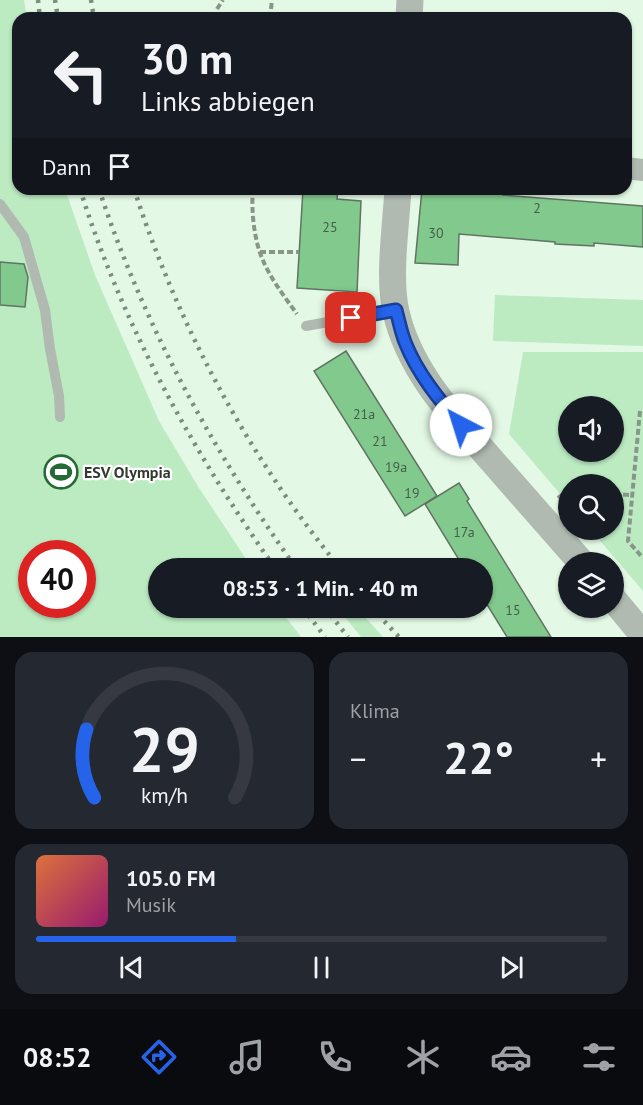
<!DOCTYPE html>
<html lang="de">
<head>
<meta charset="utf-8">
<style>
  :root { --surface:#171b24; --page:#242831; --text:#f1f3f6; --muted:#9ea1a6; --line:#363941; --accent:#2563eb }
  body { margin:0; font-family:"PT Sans",sans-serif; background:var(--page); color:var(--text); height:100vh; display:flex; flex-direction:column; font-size:22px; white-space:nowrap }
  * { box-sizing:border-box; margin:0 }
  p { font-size:20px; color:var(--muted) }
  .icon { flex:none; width:33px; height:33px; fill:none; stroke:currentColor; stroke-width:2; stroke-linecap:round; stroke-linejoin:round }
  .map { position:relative; height:637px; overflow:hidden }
  .details { display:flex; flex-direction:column; gap:15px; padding:15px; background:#0d0f14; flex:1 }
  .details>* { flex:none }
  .banner { position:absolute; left:12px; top:12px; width:620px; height:183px; border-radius:18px; box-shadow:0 2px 4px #0004; background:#171b24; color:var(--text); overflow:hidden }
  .tools { position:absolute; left:558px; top:396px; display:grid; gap:12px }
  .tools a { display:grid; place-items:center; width:66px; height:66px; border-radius:50%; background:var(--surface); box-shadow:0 2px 4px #0004; font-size:30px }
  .speed { position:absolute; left:18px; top:540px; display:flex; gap:12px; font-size:30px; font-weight:700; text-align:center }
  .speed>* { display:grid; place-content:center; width:78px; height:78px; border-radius:50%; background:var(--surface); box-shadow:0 2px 4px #0004; line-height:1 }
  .speed .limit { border:9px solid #d22; background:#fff; color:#111 }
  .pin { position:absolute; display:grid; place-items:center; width:51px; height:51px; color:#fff; margin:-26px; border-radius:12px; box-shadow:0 3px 9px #0006 }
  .me { position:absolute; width:66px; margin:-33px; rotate:320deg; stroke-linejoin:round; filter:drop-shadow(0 0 4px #0008) }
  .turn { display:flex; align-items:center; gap:21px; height:126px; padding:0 30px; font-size:27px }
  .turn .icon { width:78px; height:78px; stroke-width:2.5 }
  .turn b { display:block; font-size:42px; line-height:51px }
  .then { display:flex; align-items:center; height:57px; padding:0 30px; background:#0003; gap:12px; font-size:22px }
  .big { font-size:45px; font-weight:600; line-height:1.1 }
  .details .widget { flex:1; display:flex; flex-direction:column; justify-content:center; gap:9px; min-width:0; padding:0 21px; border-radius:18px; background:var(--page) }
  .details .dial { align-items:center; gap:0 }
  .dial svg { height:156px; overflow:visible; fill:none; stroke:var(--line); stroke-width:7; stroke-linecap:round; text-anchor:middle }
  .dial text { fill:var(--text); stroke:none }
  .song { display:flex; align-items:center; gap:18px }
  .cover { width:72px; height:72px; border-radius:9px; background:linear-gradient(135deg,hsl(20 70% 55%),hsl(320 70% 35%)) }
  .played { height:6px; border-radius:3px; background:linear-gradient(90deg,var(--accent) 35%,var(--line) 35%) }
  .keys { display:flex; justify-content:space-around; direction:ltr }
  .heat { display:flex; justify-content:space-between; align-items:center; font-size:33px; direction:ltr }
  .details .tiles { flex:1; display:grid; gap:15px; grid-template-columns:1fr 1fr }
  .widget:last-child { grid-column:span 2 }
  .trip { position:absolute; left:148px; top:558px; width:345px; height:60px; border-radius:30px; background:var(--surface); box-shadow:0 2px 4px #0004; font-weight:600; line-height:60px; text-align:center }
  .dock { display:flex; height:96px; justify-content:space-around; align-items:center; background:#090b0e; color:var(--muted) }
  .dock .icon { width:42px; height:42px }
  .dock .active { color:var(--accent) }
  .dock b { font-size:27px; color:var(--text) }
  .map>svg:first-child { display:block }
  .green { fill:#bcebc2; fill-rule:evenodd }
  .building { fill:#82c98d; stroke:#617463; stroke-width:1.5 }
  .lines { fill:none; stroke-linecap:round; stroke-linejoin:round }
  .path { stroke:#889689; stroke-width:4; stroke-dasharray:6 3; stroke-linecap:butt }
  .service { stroke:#b0bab1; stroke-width:10 }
  .minor { stroke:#b0bab1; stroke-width:22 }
  .tertiary { stroke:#b0bab1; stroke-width:27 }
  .rail { stroke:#7e8c7f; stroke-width:4.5; stroke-dasharray:3 6; stroke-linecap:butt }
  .route-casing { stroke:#184099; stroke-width:15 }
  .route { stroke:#2563eb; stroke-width:10 }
  .labels { text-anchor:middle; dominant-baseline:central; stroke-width:4.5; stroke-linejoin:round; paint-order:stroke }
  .number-label { font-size:14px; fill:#465e49 }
  .poi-label { font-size:16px; font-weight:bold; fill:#323a32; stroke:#fff; text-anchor:start }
</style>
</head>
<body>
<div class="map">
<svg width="643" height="637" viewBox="0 0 643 637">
  <rect width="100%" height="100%" fill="#e3f8e5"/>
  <g class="green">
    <path d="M0,0H24L27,18H18V189H65L95,275L159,421L199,488L252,568H159V608H279L301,637H0ZM32,554H82V604H32Z"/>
    <path d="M495,295L643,300V346L493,341Z"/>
    <path d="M523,352H643V591L591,530H614V484H568V503L509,434ZM568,406H614V452H568Z"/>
    <path d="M338,608H357L383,637H361Z"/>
  </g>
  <g class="building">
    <path d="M303,189H338L337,199L361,201L357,292L297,288Z"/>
    <path d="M422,189H504L503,195L643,206V247L594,243V246L555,244V242L459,234L458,265L415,263Z"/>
    <path d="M0,262L24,264L28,277L25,307L0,305Z"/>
    <path d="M346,351L437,496L405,516L314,371Z"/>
    <path d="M459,483L469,499L467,501L551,637H507L483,598V568H464L425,504Z"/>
  </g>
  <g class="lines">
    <g class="path">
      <path d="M217,9L223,0"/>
      <path d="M270,18L272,0"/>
      <path d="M253,189C251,210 254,239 262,258C270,278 284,296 297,314"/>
      <path d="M260,252H299"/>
      <path d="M640,411L628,541L643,558"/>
      <path d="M614,494L631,495"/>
      <path d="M558,498L568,490"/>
    </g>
    <g class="service">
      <path d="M0,204L24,237L45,310L50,349L59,396L60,417"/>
      <path d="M306,326L395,310"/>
    </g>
    <path class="minor" d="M626,168L643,170"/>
    <g class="tertiary">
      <path d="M409,18L410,0"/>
      <path d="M398,189C396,226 388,277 396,312C410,373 455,418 494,463C523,496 552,529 581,562"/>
      <path d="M614,600L643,635"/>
    </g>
    <g class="rail">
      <path d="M38,0L40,18"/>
      <path d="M55,0L58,18"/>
      <path d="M91,0L94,18"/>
      <path d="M80,189C123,326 193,452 275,568"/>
      <path d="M99,189C144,326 213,451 296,568"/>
      <path d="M134,189C179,327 248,456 340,568"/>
      <path d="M303,608L325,637"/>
      <path d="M325,608L348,637"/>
      <path d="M372,608L399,637"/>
    </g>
  </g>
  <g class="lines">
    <defs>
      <path id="route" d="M351,318L396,310C399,321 401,332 405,342C417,373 440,401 461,425"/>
    </defs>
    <use href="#route" class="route-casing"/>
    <use href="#route" class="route"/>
  </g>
  <defs>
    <symbol id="stadium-ring" viewBox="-11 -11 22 22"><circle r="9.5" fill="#fff" stroke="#266a36" stroke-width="1.5"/><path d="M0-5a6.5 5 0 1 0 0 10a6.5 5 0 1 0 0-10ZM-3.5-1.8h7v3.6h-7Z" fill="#266a36"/></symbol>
  </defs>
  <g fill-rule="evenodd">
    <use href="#stadium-ring" x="42" y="453" width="38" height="38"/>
  </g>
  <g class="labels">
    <g class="number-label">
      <text x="537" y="208">2</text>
      <text x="330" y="227">25</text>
      <text x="436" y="233">30</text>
      <text x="364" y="414">21a</text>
      <text x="380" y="441">21</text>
      <text x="396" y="467">19a</text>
      <text x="412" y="493">19</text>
      <text x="464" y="532">17a</text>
      <text x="513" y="610">15</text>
    </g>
    <g class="poi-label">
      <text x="84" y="472">ESV Olympia</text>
    </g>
  </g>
</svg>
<div class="tools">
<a><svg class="icon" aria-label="sound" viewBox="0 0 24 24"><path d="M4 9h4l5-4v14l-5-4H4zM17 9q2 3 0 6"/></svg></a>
<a><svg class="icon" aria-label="search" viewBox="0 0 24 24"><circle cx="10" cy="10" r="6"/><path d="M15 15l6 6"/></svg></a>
<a><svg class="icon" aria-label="layers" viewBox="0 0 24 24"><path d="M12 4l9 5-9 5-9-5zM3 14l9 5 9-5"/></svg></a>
</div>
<div class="speed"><div class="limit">40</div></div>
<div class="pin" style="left:351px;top:318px;background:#d93025"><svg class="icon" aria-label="arrive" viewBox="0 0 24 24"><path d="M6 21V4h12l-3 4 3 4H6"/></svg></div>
<svg class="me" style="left:461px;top:425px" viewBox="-20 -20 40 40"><circle r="19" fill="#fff"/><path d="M0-13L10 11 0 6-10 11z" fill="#2563eb"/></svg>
<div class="trip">08:53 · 1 Min. · 40 m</div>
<div class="banner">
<div class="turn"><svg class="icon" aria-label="left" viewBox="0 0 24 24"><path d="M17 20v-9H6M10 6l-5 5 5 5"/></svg><div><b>30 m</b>Links abbiegen</div></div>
<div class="then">Dann<svg class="icon" aria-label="arrive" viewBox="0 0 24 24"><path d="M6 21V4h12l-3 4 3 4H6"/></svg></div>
</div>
</div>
<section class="details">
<div class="tiles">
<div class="widget dial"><svg viewBox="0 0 100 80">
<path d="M14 69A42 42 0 1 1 86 69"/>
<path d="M14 69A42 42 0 0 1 10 34" stroke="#2563eb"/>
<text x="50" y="56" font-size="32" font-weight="700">29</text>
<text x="50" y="72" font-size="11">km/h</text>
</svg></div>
<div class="widget"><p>Klima</p>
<div class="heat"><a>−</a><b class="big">22°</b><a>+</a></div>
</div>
<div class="widget">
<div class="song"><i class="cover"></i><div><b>105.0 FM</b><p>Musik</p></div></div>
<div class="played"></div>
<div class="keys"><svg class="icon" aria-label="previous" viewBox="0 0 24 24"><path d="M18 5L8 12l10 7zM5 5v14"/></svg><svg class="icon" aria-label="pause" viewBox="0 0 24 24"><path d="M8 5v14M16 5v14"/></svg><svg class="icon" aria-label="next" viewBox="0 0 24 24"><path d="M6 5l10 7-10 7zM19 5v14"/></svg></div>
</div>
</div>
</section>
<nav class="dock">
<b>08:52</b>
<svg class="icon active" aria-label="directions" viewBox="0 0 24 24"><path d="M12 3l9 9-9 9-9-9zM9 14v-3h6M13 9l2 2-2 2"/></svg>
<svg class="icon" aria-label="music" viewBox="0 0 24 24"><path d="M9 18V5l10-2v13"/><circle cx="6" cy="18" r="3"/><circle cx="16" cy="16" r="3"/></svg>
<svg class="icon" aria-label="phone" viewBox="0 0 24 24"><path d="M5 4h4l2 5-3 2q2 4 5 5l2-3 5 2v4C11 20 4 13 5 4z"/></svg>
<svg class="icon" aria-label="climate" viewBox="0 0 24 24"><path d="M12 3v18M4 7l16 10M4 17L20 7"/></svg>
<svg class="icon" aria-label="car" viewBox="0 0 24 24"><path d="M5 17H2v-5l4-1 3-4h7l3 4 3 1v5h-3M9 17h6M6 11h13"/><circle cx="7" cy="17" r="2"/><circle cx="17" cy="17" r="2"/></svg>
<svg class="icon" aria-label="filters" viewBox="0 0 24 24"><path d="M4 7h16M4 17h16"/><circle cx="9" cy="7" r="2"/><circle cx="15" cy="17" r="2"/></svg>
</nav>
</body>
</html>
